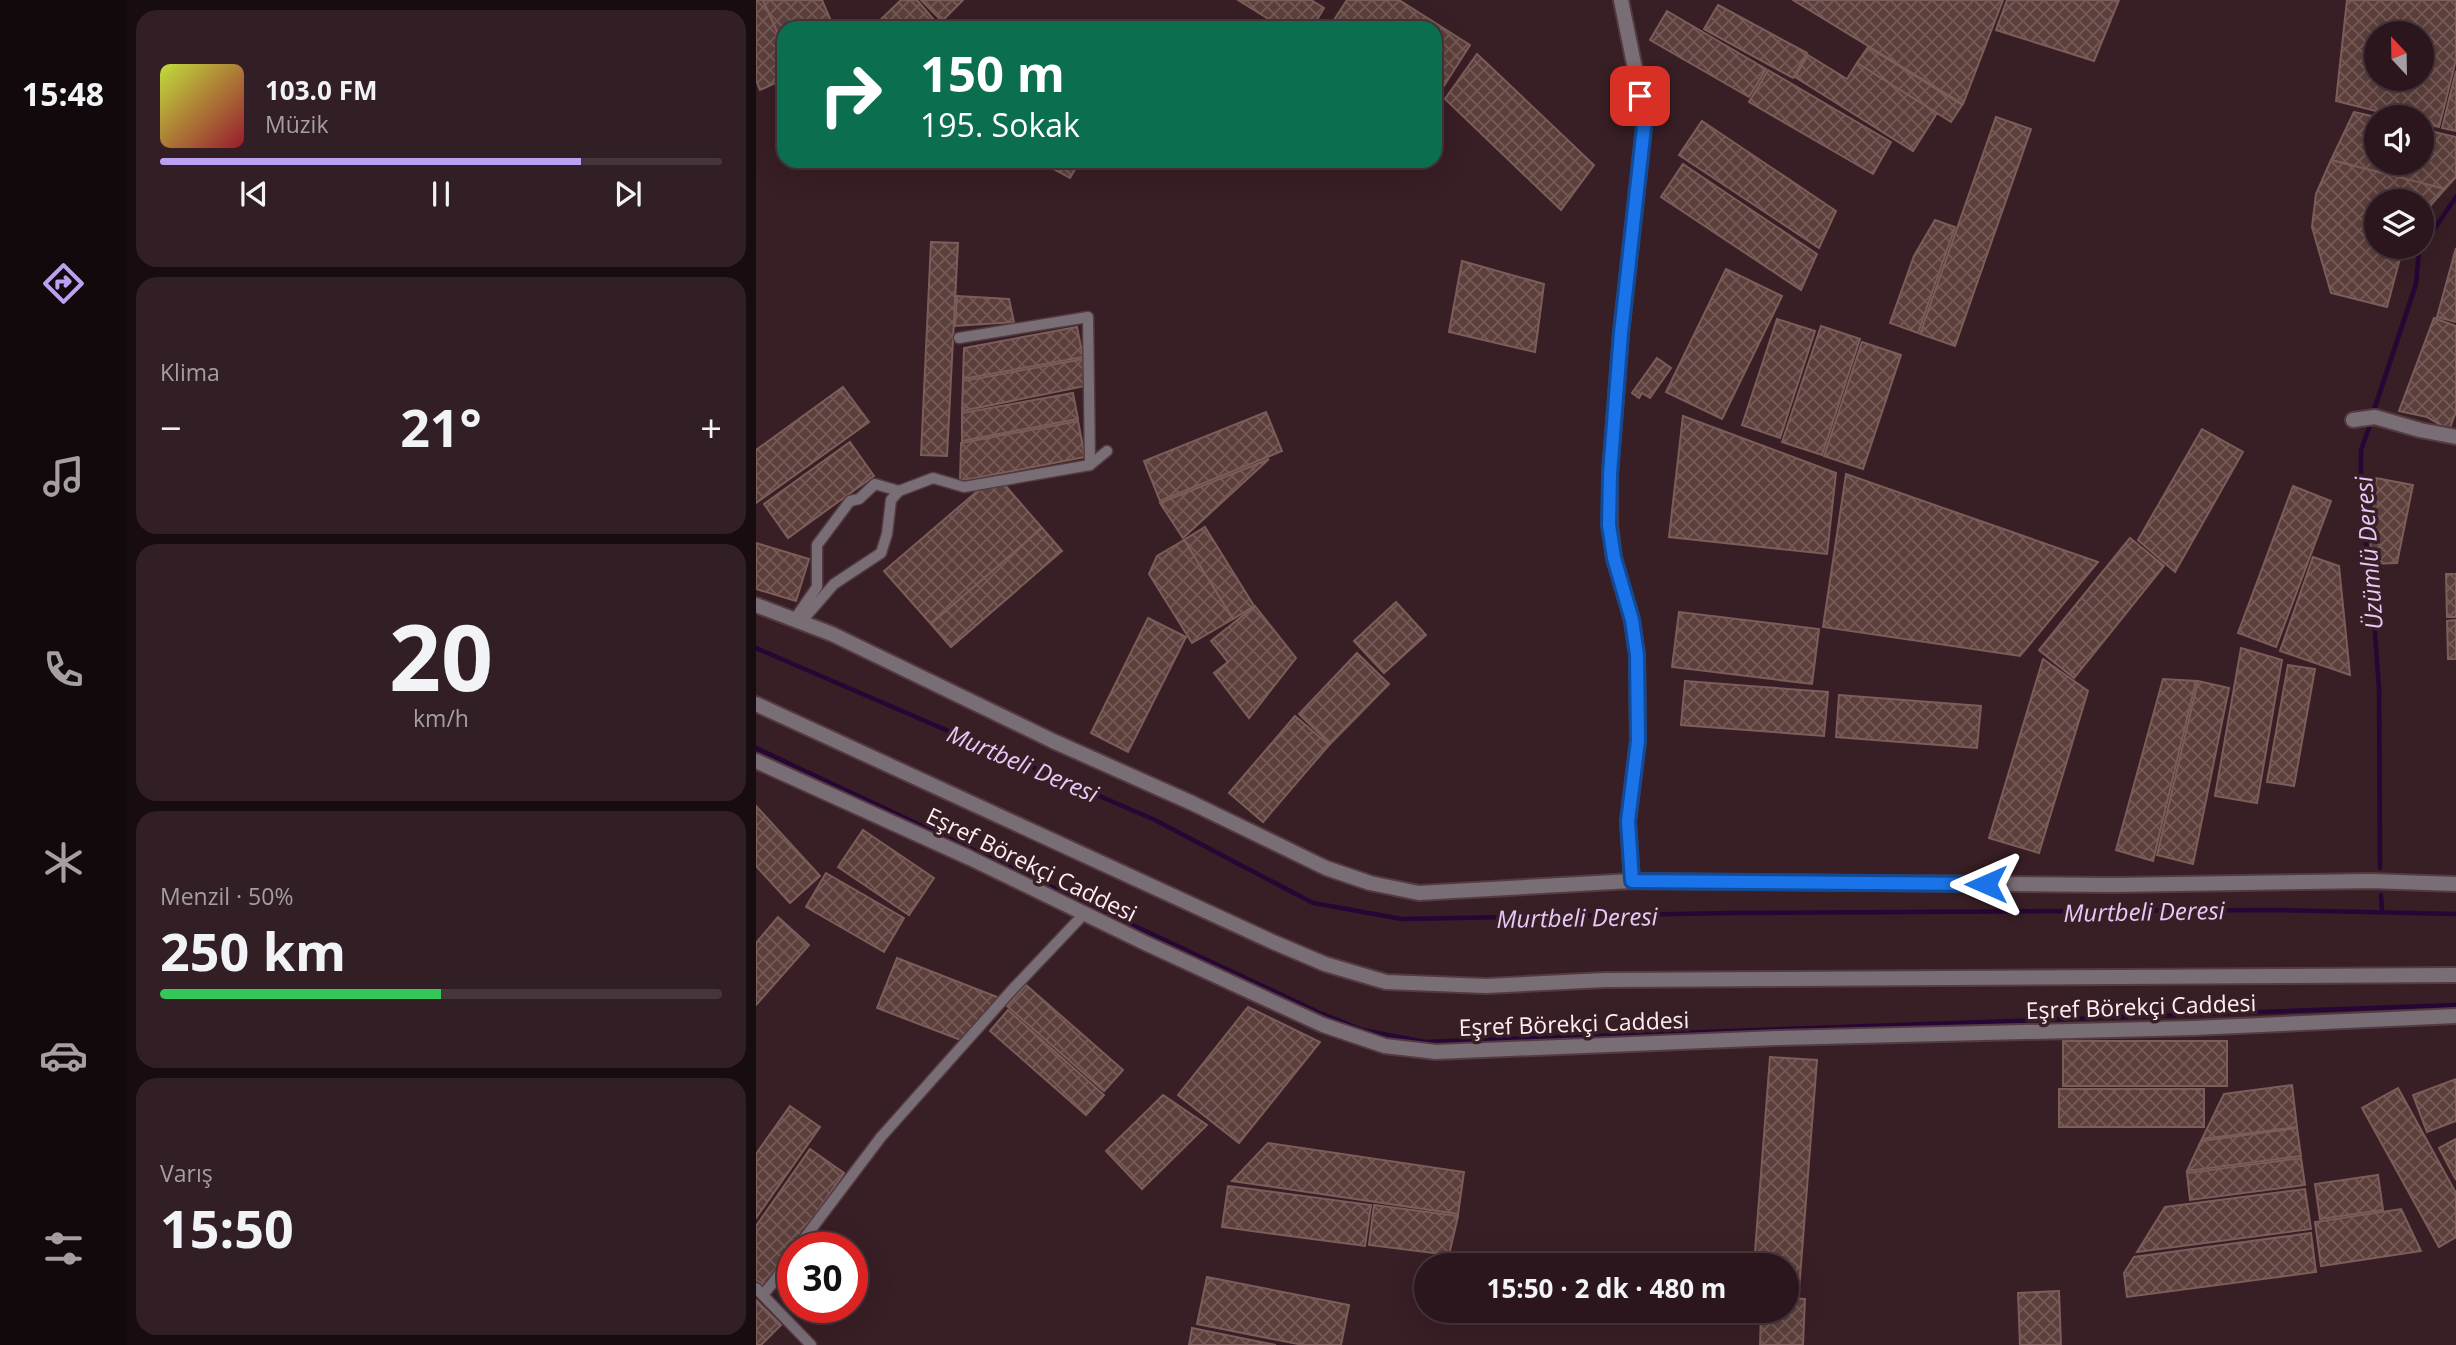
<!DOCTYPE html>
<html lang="tr">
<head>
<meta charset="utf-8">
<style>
  :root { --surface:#2a161c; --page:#321f25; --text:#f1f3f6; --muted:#a59fa3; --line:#46353b; --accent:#bca0f2 }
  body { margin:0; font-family:"Open Sans",sans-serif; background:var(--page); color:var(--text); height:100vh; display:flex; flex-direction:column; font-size:26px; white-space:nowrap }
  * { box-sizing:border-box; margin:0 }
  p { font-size:23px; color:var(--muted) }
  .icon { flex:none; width:38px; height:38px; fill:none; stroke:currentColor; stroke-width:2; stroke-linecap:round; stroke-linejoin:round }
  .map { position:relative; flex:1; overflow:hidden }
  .drawer { display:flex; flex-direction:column; gap:10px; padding:10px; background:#170c0f; width:630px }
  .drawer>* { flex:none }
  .guide { position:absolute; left:21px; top:21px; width:665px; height:147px; border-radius:21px; box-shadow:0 7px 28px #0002,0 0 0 2px var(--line); background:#0b6e4f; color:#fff; overflow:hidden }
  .needle { width:46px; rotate:338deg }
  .tools { position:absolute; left:1608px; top:21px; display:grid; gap:14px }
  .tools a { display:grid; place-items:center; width:70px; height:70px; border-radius:50%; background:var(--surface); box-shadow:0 7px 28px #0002,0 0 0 2px var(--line); font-size:35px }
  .speed { position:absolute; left:21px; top:1232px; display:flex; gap:14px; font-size:35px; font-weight:700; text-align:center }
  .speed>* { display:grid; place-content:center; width:91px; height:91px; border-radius:50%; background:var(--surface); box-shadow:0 7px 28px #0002,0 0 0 2px var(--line); line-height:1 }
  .speed .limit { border:10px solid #d22; background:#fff; color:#111 }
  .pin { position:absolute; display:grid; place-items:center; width:60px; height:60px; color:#fff; margin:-30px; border-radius:14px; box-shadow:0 4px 10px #0006 }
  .me { position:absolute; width:77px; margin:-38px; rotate:270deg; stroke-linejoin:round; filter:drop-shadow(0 0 5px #0008) }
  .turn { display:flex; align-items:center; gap:24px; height:147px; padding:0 28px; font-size:32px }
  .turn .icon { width:91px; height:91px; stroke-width:2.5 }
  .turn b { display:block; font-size:49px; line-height:60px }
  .big { font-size:52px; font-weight:700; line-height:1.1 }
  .drawer .tile { flex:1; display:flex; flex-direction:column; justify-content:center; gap:10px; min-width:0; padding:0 24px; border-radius:21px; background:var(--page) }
  .drawer .dial { align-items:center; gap:0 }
  .dial b { font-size:91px; line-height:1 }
  .song { display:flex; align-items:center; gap:21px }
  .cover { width:84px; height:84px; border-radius:10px; background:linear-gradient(135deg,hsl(70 70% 55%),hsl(350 70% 35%)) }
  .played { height:7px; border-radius:4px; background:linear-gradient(90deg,var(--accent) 75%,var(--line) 75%) }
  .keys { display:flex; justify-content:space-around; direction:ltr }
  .heat { display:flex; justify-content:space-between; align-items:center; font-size:38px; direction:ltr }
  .charge { height:10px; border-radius:5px; background:linear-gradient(90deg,#34c759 50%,var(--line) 0) }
  .trip { position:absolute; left:658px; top:1253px; width:385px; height:70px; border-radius:35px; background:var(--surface); box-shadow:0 7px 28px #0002,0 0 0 2px var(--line); font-weight:700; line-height:70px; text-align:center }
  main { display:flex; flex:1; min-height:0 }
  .menu { display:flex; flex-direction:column; width:126px; justify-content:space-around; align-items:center; background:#11090b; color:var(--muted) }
  .menu .icon { width:49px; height:49px }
  .menu .current { color:var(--accent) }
  .menu b { font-size:32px; color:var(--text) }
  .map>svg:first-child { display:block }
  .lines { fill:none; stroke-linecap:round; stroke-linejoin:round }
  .stream { stroke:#260634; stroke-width:4.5 }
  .building { fill:url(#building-cross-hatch); stroke:#7c5d59; stroke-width:2; fill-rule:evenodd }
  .service-casing { stroke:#543b42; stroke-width:13 }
  .minor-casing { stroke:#543b42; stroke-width:18 }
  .service { stroke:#7a6e76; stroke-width:10 }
  .minor { stroke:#7a6e76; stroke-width:14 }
  .route-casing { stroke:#114b97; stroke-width:18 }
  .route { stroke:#1a73e8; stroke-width:12 }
  .labels { text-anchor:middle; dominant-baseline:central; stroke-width:7; stroke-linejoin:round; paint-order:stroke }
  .street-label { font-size:23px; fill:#feeef2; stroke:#381e25 }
  .water-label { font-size:24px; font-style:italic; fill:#e6c9f8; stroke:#381e25 }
</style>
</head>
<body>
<main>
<nav class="menu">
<b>15:48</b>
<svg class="icon current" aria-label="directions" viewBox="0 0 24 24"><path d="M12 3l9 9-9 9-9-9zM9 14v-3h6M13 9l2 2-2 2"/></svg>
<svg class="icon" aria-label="music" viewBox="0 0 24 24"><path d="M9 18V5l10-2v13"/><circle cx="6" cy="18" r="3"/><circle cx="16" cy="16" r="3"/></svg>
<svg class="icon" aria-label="phone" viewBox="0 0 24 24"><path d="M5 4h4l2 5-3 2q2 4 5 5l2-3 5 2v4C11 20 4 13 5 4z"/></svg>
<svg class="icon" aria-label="climate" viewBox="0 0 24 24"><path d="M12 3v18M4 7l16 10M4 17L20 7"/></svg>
<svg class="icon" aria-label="car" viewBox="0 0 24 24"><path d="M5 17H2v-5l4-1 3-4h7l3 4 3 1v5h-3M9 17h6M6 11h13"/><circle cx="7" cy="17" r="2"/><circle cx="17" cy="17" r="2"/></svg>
<svg class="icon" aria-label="filters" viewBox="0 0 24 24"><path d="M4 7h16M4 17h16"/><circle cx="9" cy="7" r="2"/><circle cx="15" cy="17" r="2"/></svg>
</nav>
<section class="drawer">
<div class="tile">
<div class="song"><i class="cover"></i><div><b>103.0 FM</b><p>Müzik</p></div></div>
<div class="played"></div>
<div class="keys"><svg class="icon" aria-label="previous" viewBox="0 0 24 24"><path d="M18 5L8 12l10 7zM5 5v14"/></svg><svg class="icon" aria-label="pause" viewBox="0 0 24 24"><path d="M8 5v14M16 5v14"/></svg><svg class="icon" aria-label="next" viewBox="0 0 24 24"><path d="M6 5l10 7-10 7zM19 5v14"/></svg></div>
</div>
<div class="tile"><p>Klima</p>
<div class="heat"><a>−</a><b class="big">21°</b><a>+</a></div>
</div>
<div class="tile dial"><b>20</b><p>km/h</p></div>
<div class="tile"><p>Menzil · 50%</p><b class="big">250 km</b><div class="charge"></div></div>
<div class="tile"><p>Varış</p><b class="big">15:50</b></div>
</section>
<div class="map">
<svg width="1700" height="1345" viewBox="0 0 1700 1345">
  <defs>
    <pattern id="building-cross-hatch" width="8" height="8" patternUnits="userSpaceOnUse" patternTransform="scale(1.75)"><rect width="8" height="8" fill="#5c3f3b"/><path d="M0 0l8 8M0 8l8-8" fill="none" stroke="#745b58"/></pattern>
  </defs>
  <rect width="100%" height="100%" fill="#381e25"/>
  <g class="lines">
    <g class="stream">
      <path d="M1666,247L1700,197"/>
      <path d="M1617,413L1660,284L1663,250L1666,247"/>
      <path d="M1615,422L1605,450V503L1616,591L1623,688L1624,868"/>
      <path d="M0,648L399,820L557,903L646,919L975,913L1524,910L1700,914"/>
      <path d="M0,748L564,1013L606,1030L669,1042L1700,1005"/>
      <path d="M1625,895L1626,912"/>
    </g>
  </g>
  <g class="building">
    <path d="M0,0H7L28,47V79L4,90L0,80Z"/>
    <path d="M7,0H66L78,28H28V47Z"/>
    <path d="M145,0H161L185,28H116Z"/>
    <path d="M165,0H207L186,21Z"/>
    <path d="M482,0H555L568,8L556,28H527Z"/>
    <path d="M591,0H643L714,45L684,92L679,89V28H584L576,23Z"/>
    <path d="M1037,0H1247L1207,104Z"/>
    <path d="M1251,0H1363L1338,61L1240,30Z"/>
    <path d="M1591,0H1700V60L1683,127L1666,123V117H1644L1580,101ZM1620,33H1666V79H1620Z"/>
    <path d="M962,5L1051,53L1037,78L948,29Z"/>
    <path d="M911,11L1010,69L993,97L894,40Z"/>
    <path d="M1112,47L1206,105L1195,122L1101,63Z"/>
    <path d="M721,54L838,165L805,210L689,99Z"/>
    <path d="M1052,55L1091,79L1101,63L1181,113L1157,151L1039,77Z"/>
    <path d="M1012,70L1135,142L1117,174L993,102Z"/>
    <path d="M1700,71V131L1686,128Z"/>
    <path d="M1598,112L1620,117V163H1666V129L1700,137V177L1689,189L1575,160Z"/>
    <path d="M1240,117L1275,129L1199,346L1164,334Z"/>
    <path d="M946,121L1080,211L1063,248L923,155Z"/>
    <path d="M1575,160L1689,189L1666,215V201H1620V247H1647L1631,307L1575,293L1556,227L1560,194Z"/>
    <path d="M283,161H324L314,178Z"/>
    <path d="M927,164L1061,254L1045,290L905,197Z"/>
    <path d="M1179,220L1199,227L1162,333L1134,323L1158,256Z"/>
    <path d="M175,242L202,243L191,456L165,455Z"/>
    <path d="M1700,248V322L1681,317Z"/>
    <path d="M706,261L788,284L779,352L693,332Z"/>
    <path d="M970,269L1026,296L966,419L910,392Z"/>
    <path d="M201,296L253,299L258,322L199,326Z"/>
    <path d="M1678,318L1700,326V412L1693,430L1671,417L1643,411Z"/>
    <path d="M1021,319L1059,331L1024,438L986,425Z"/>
    <path d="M1065,326L1104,339L1066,455L1026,442Z"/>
    <path d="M321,327L327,357L207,379L208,348Z"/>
    <path d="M1106,342L1145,355L1107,469L1068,456Z"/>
    <path d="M901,358L915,368L894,398L886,393L883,398L876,393Z"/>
    <path d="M327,359L329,386L206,411L207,381Z"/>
    <path d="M87,387L113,422L0,503V450Z"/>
    <path d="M317,393L322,419L206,441V413Z"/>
    <path d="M510,412L526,451L404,501L388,461Z"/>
    <path d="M927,416L1080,473L1071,554L913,537Z"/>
    <path d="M322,421L329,457L204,481L205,443Z"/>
    <path d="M1446,429L1487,452L1419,572L1382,540Z"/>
    <path d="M94,442L118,476L32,538L8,504Z"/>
    <path d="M513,459L427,538L404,503Z"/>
    <path d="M1090,474L1342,562L1264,656L1067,627Z"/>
    <path d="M1620,478L1657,485L1641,563L1613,564Z"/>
    <path d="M248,484L286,528L175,624L128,571L225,488Z"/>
    <path d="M1537,486L1575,501L1520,647L1482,633Z"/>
    <path d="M449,527L498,606L477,619L428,540Z"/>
    <path d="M286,528L306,551L195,647L175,624Z"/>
    <path d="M1374,538L1408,566L1318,678L1283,650Z"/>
    <path d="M428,540L477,619L436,643L393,574L401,556Z"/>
    <path d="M0,543L53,559L40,601L0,589Z"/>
    <path d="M1557,557L1583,566L1594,675L1524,651Z"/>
    <path d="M1690,574H1700V617H1691Z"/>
    <path d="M640,602L670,635L628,673L598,641Z"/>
    <path d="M499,606L540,658L493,718L458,673L472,662L455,641Z"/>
    <path d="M923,612L1063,629L1056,684L916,667Z"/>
    <path d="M392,618L430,637L372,752L335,733Z"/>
    <path d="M1700,620V659H1692L1691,621Z"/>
    <path d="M1485,648L1526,660L1501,803L1459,796Z"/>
    <path d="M601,653L633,684L574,744L543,714Z"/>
    <path d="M1287,659L1332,691L1283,853L1233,838Z"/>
    <path d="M1532,665L1559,669L1538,786L1511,782Z"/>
    <path d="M1407,679L1440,681L1397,861L1360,850Z"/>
    <path d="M929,681L1072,692L1068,736L925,725Z"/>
    <path d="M1442,681L1473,688L1437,864L1401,855Z"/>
    <path d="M1083,695L1225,706L1221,748L1080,737Z"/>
    <path d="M539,716L573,745L507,822L473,793Z"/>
    <path d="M0,806L64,876L34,903L0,866Z"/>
    <path d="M107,830L178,878L153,915L82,867Z"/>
    <path d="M70,873L148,918L128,952L50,907Z"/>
    <path d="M22,917L53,945L0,1005V943Z"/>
    <path d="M141,958L246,999L210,1042L121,1008Z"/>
    <path d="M270,985L367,1070L348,1091L251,1006Z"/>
    <path d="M492,1007L564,1042L483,1143L422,1095Z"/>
    <path d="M252,1010L348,1095L330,1115L234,1031Z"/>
    <rect x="1307" y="1041" width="164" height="45"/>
    <path d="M1014,1057L1061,1060L1043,1290H1031V1265H998Z"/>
    <path d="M1700,1079V1121L1671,1132L1657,1095Z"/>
    <path d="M1536,1085L1541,1127L1446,1139L1468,1094Z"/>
    <path d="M1642,1088L1700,1193V1237L1683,1247L1606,1108Z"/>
    <rect x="1303" y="1089" width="145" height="38"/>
    <path d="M407,1095L451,1125L386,1189L350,1151Z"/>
    <path d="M34,1106L64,1127L0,1218V1154Z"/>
    <path d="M1541,1128L1545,1156L1431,1171L1445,1141Z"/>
    <path d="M1700,1139V1180L1683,1148Z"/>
    <path d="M512,1143L708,1172L702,1214L476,1181Z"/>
    <path d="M54,1149L88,1173L9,1286L0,1280V1226Z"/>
    <path d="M1545,1158L1549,1185L1434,1200L1431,1173Z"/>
    <path d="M1622,1175L1627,1210L1564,1219L1559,1184Z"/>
    <path d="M472,1186L615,1205L609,1246L466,1227Z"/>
    <path d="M1549,1189L1555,1229L1381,1252L1409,1207Z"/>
    <path d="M618,1205L702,1216L693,1255L613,1245Z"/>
    <path d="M1645,1209L1665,1251L1565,1266L1559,1222Z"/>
    <path d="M1555,1233L1560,1272L1371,1297L1368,1273L1378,1257Z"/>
    <path d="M451,1277L593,1305L585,1345H547L441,1324Z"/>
    <path d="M1303,1291L1305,1345H1264L1262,1293Z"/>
    <path d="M1031,1298L1049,1299L1047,1345H1004L1005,1311H1031Z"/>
    <path d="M0,1300L25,1325L5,1345H0Z"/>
    <path d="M436,1328L520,1345H433Z"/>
  </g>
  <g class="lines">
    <defs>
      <g id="service">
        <path d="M203,338L332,317L334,465"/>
        <path d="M38,620L61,587V545L94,501L103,499L119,484L143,491"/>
        <path d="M45,622L78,584L125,553L131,534L135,500L143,491L177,478L208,487L334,465L351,451"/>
        <path d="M41,1248L125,1137L255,991L328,914"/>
        <path d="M0,1288L55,1345"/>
        <path d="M7,1294C20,1282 26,1268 37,1254"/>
      </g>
      <g id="minor">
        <path d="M865,0L889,118L865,333L854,474V525L858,558L876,620L881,655L882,741L872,822L876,881"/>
        <path d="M1597,420L1619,417L1664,430L1700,437"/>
        <path d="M0,605L76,634L297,741L436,803L570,868L614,883L663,893L876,881L1357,885L1615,881L1700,884"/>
        <path d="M0,704L517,942L569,964L630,982L730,986L849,980L1700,975"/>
        <path d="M0,761L214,858L389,943L567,1025L629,1046L680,1052L1021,1038L1438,1028L1700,1016"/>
      </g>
    </defs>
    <use href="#service" class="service-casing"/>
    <use href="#minor" class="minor-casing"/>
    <use href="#service" class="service"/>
    <use href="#minor" class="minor"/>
  </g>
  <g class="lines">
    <defs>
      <path id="route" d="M884,96L889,118L865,333L854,474L853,525L858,558L876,620L881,655L882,741L872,821L876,881L1230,884"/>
    </defs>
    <use href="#route" class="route-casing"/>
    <use href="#route" class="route"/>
  </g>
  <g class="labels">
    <g class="street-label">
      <text transform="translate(276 864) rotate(26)">Eşref Börekçi Caddesi</text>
      <text transform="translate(1385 1006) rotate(-2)">Eşref Börekçi Caddesi</text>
      <text transform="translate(818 1023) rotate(-2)">Eşref Börekçi Caddesi</text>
    </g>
    <g class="water-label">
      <text transform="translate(1612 553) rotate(-94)">Üzümlü Deresi</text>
      <text transform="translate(267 763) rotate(23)">Murtbeli Deresi</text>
      <text transform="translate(1388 911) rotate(-1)">Murtbeli Deresi</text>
      <text transform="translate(821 917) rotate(-1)">Murtbeli Deresi</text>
    </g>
  </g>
</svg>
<div class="tools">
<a><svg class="needle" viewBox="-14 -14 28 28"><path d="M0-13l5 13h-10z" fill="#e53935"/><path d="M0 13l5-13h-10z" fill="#a59fa3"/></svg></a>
<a><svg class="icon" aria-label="sound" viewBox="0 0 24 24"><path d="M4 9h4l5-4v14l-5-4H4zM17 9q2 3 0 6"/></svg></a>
<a><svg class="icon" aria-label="layers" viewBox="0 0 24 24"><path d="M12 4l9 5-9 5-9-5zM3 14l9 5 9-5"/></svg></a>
</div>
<div class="speed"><div class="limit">30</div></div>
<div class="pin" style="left:884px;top:96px;background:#d93025"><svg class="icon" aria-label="arrive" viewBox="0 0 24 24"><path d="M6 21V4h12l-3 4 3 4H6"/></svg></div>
<svg class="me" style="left:1230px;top:884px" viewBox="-20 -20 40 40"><path d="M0-17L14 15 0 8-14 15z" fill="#1a73e8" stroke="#fff" stroke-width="4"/></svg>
<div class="trip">15:50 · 2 dk · 480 m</div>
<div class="guide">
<div class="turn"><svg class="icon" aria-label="right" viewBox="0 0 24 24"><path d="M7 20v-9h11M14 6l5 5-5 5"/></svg><div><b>150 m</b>195. Sokak</div></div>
</div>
</div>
</main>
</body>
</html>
